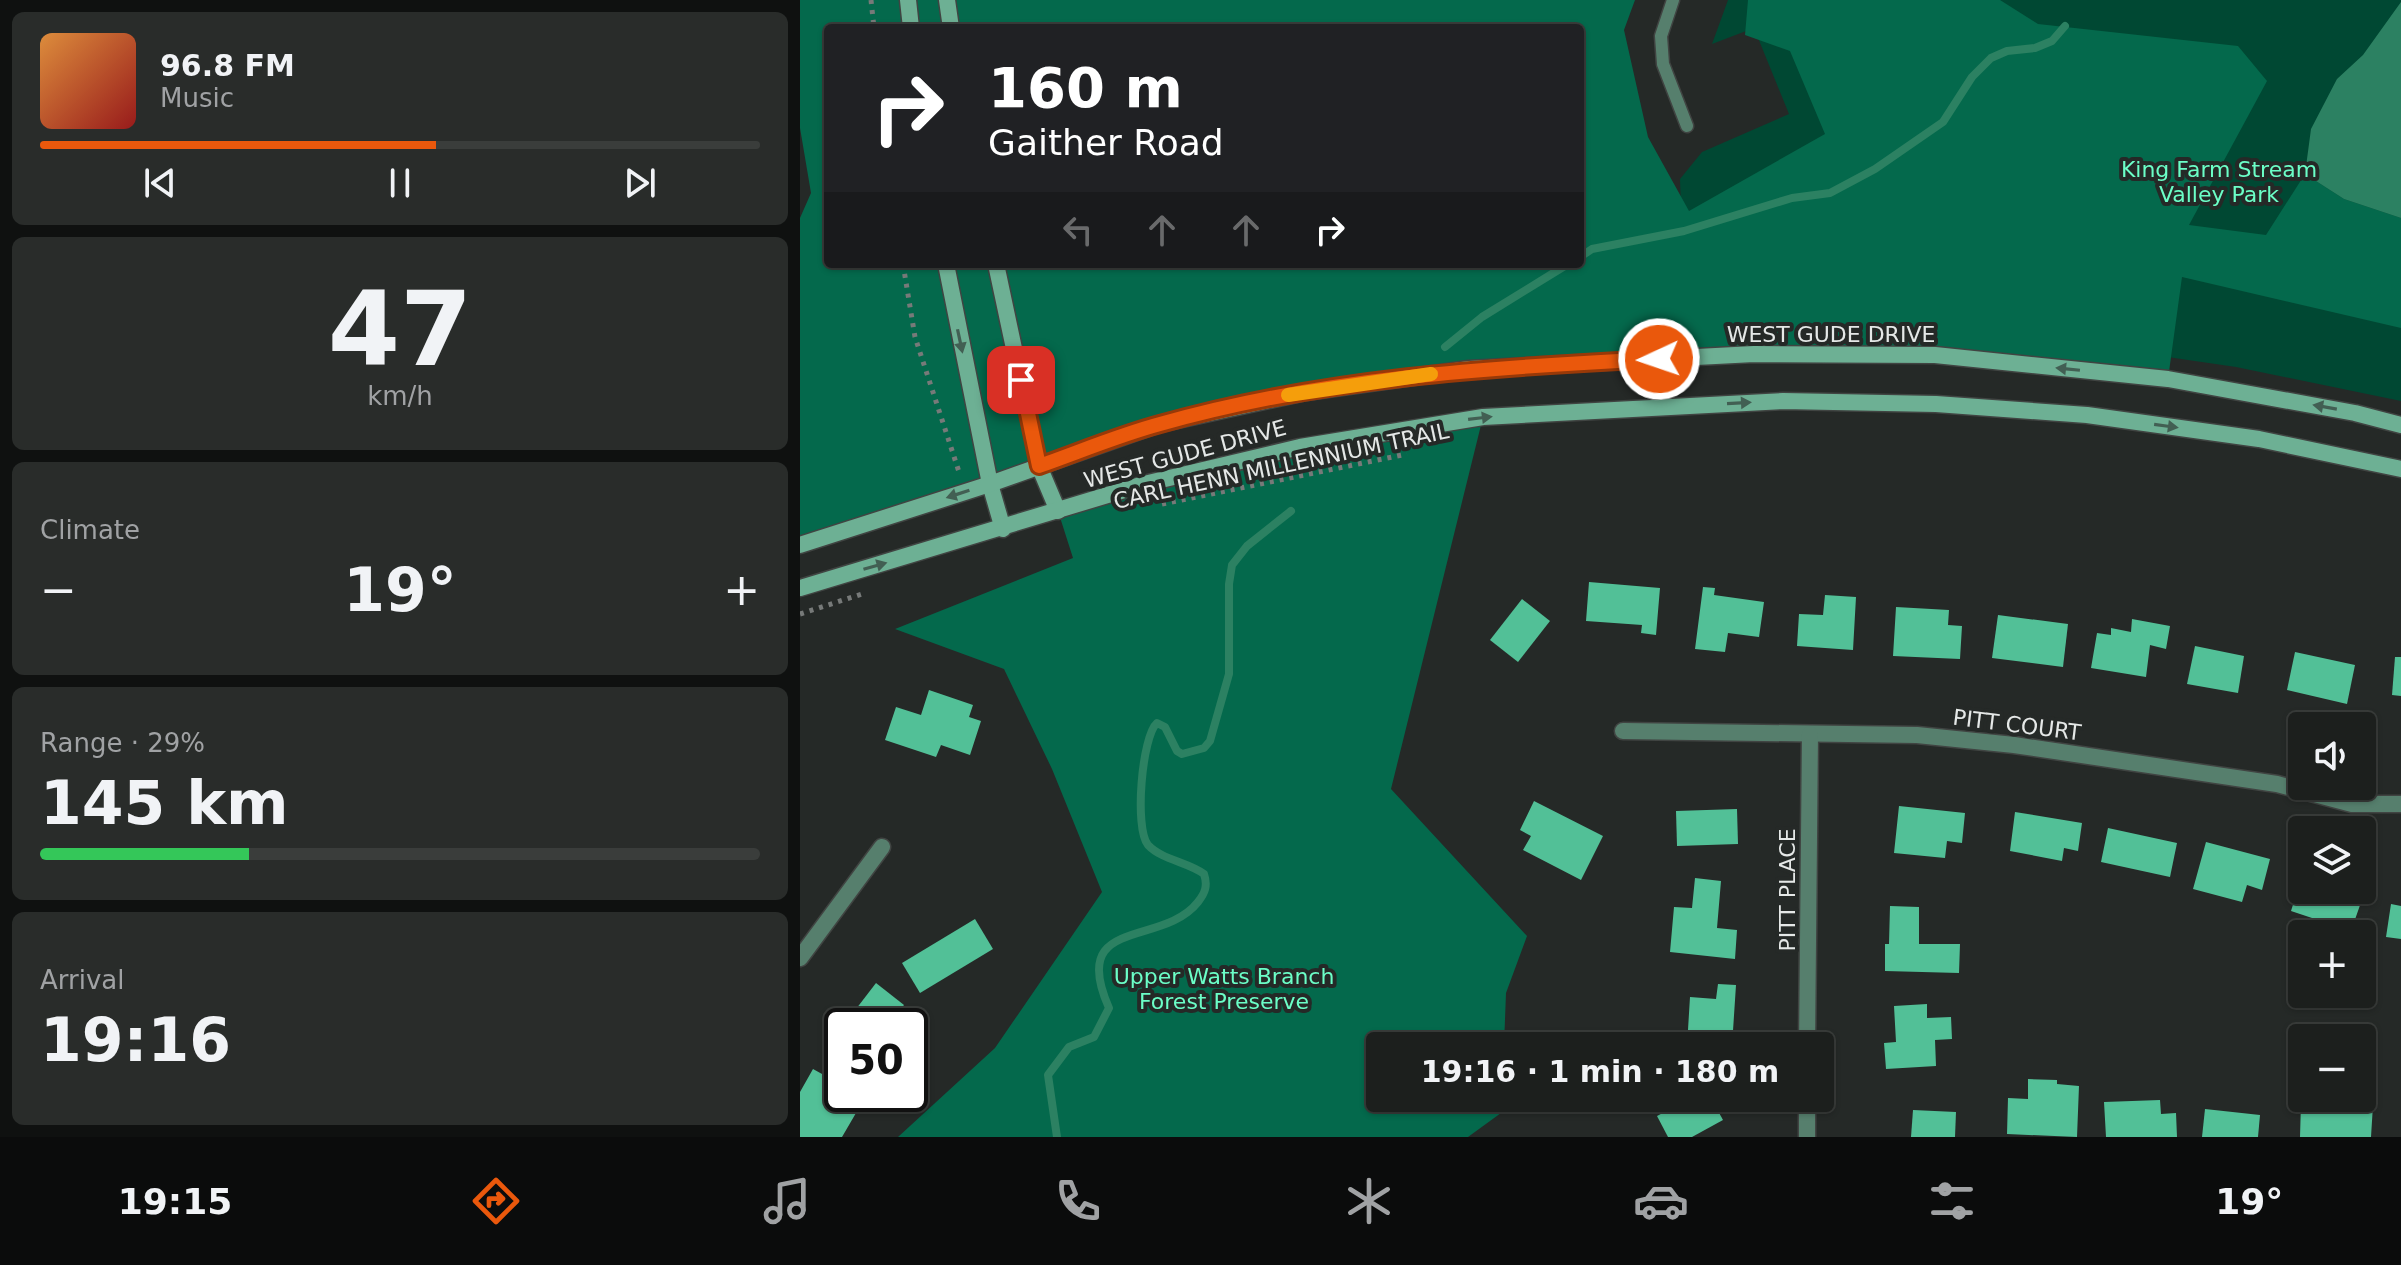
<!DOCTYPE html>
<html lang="en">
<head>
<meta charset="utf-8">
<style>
  :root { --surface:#1c1f1d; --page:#292c2a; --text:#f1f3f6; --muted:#a0a2a4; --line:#3a3d3b; --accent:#ea580c }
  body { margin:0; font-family:"DejaVu Sans",sans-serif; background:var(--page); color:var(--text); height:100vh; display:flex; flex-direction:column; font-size:30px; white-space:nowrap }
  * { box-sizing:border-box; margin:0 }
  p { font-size:26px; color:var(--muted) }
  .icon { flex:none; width:44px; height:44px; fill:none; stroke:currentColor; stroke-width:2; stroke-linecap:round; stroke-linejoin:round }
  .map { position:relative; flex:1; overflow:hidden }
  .drawer { display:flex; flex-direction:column; gap:12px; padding:12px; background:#0f1110; width:800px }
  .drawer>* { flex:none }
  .top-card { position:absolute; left:24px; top:24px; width:760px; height:244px; border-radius:8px; box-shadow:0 2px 6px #0004,0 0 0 2px var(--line); background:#202124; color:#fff; overflow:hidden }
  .fabs { position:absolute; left:1488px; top:712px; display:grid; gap:16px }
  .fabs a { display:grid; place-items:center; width:88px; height:88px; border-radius:8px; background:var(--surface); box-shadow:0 2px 6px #0004,0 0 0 2px var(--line); font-size:40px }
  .speed { position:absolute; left:24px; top:1008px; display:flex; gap:16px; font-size:40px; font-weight:700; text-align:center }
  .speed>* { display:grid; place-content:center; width:104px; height:104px; border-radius:50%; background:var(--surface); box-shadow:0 2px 6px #0004,0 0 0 2px var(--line); line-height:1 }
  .speed .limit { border:4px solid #111; border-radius:12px; background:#fff; color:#111 }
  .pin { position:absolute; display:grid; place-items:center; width:68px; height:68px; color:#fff; margin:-34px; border-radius:16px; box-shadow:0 4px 12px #0006 }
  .me { position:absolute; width:88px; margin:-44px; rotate:267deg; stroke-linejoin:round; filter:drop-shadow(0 0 6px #0008) }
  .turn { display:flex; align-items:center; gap:28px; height:168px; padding:0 32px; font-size:36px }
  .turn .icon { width:104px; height:104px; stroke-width:2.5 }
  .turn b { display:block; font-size:56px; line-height:68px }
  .lanes { display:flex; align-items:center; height:76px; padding:0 32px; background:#0003; justify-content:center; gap:40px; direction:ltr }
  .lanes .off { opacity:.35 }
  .big { font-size:60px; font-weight:800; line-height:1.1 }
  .drawer .widget { flex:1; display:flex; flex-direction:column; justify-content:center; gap:12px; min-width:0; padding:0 28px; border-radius:12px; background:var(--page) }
  .drawer .dial { align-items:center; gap:0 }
  .dial b { font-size:104px; line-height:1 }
  .song { display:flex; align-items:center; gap:24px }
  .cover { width:96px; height:96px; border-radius:12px; background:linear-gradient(135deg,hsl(30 70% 55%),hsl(0 70% 35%)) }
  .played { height:8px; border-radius:4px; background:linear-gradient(90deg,var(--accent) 55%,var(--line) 55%) }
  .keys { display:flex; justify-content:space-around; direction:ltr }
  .heat { display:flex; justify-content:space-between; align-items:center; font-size:44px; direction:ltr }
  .charge { height:12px; border-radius:6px; background:linear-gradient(90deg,#34c759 29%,var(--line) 0) }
  .trip { position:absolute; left:566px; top:1032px; width:468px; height:80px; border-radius:8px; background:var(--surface); box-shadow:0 2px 6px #0004,0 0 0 2px var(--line); font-weight:800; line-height:80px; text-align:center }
  .tabs { display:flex; height:128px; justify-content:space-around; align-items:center; background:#0b0c0c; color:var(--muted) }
  .tabs .icon { width:56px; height:56px }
  .tabs .on { color:var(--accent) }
  .tabs b { font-size:36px; color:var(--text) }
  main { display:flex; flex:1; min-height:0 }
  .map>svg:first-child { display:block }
  .green { fill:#004833 }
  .forest { fill:#04694c; fill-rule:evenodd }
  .water { fill:#2c8162 }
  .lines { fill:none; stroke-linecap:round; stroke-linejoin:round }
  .stream { stroke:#2c8162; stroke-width:8 }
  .building { fill:#52c097 }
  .lane-casing { stroke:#404442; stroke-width:15 }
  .street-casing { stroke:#404442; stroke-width:19 }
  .secondary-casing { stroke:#404442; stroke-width:19 }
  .path { stroke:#777a79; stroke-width:5; stroke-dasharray:4 6; stroke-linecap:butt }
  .lane { stroke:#567f6d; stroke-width:12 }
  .street { stroke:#567f6d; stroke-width:16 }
  .secondary { stroke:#6db094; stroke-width:16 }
  .oneway { fill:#425f53 }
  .route-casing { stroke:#983908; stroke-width:20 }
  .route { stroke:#ea580c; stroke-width:14 }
  .slow { stroke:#f59e0b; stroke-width:14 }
  .labels { text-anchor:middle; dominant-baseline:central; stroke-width:8; stroke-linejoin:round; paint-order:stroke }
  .park-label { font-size:22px; fill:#6bfec7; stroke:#252927 }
  .street-label { font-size:22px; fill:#e5e8e7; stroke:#252927 }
</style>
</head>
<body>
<main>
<section class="drawer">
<div class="widget">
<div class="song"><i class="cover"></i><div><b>96.8 FM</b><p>Music</p></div></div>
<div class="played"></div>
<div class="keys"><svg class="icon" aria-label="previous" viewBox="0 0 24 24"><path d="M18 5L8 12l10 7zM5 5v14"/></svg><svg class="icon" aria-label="pause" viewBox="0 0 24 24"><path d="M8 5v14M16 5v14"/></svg><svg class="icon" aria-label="next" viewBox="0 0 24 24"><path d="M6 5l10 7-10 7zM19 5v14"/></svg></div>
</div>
<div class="widget dial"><b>47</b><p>km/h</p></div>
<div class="widget"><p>Climate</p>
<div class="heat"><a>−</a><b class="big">19°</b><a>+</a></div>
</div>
<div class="widget"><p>Range · 29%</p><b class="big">145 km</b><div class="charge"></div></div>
<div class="widget"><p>Arrival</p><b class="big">19:16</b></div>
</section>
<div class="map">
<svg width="1601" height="1137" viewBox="0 0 1601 1137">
  <rect width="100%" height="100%" fill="#252927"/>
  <path class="green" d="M928,0H1601V401L1436,367L1216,335L885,325L880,179L902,152L989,114L954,28L912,44Z"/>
  <g class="forest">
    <path d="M0,0H835L824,30L848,137L889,211L1025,134L990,51L945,35L948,0H1200L1238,24L1438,46L1467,81L1389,225L1466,235L1505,174L1544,199L1601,218V328L1382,277L1368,379L1135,355L669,369L359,424L0,545V218L11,193L0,128ZM28,28H780V264H28Z"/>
    <path d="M683,417L591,789L727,936L706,993L704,1046H580V1098H702L701,1113L668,1137H98L195,1048L302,892L252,769L204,669L95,629L273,558L258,511L344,484Z"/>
  </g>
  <path class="water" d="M1601,2V218L1544,199L1505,174L1511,129L1537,79L1563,55Z"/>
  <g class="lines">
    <g class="stream">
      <path d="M780,257L792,249L884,231L992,198L1030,193L1075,169L1143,122L1172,77L1191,58L1207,51L1235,48L1252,41L1265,26"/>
      <path d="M645,347L682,317L768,264"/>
      <path d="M257,1137L248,1075L269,1047L294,1037L309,1008C268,915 362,948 398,902C405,893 408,886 404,874C388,862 362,860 348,845C334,828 342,736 357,723L365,727L377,751L382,754L404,748L410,741L429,674V584L432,565L447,546L491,511"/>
    </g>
  </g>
  <g class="building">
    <path d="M789,582L860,588L856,635L841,633L842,625L786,621Z"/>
    <path d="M903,587L915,588L914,595L964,602L959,637L928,633L925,652L895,649Z"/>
    <path d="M1025,595L1056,597L1053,650L997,646L999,614L1023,615Z"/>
    <path d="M722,599L750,621L718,662L690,640Z"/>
    <path d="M1096,607L1149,610L1148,625L1162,626L1160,659L1093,656Z"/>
    <path d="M1198,615L1268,624L1263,667L1192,658Z"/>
    <path d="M1332,619L1370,626L1366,649L1350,645L1346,677L1291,668L1297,633L1311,635V628L1331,632Z"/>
    <path d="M1395,646L1444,656L1438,693L1387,684Z"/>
    <path d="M1495,652L1555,665L1547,704L1487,690Z"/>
    <path d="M1595,657H1601V696L1592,695Z"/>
    <path d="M129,690L173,705L169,717L181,721L170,755L141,745L136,757L85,740L96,707L121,715Z"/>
    <path d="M734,801L803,836L781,880L723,850L731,836L720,830Z"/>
    <path d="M1099,806L1165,813L1162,843L1147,841L1145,858L1094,853Z"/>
    <path d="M937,809L938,844L877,846L876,811Z"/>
    <path d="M1215,812L1282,823L1278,851L1264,848L1262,861L1210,851Z"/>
    <path d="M1308,828L1377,843L1370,877L1301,862Z"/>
    <path d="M1406,842L1470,859L1462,890L1447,885L1442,902L1393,889Z"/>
    <path d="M895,878L921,881L917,928L937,930L935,959L870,952L874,907L892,908Z"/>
    <path d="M1501,879L1502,890L1566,888L1551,931L1491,911Z"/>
    <path d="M1591,904L1601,906V939L1586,937Z"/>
    <path d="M1090,906L1119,907V944H1160L1159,973L1085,971V944H1089Z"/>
    <path d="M175,919L193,949L120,993L102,963Z"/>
    <path d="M76,983L104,1005L88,1026H43Z"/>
    <path d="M918,984L936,985L932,1046H887L890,997L916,999Z"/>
    <path d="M1127,1004V1018L1151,1017L1152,1039L1135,1040L1136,1066L1086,1069L1084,1043L1096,1042L1094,1006Z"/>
    <path d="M13,1069L42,1085L44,1094L39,1103L56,1113L42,1137H0V1092Z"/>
    <path d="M1228,1079L1257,1080V1084L1279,1086L1277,1137L1207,1134L1208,1098L1228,1099Z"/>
    <path d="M891,1098H911L923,1120L892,1137H868L857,1116Z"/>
    <path d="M1531,1098H1558V1104L1573,1105L1571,1137H1500L1501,1102L1530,1104Z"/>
    <path d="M1360,1100L1361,1114L1376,1113L1377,1137H1306L1304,1102Z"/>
    <path d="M1405,1109L1460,1115L1458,1137H1402Z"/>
    <path d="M1113,1110L1156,1112L1155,1137H1111Z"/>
  </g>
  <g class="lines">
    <defs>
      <path id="lane" d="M873,0L861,36L863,64L887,126"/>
      <g id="street">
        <path d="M823,731L1117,735L1214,745L1477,784L1552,804H1601"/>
        <path d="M0,958L82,847"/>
        <path d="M1007,1046L1010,734"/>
        <path d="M1007,1137V1098"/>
      </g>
      <g id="secondary">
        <path d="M108,0L111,28"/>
        <path d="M147,0L151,28"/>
        <path d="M146,264L190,484L203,529"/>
        <path d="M196,264L239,466L258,511"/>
        <path d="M0,545L190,484L359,424L506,392L669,369L954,354L1135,355L1368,379L1555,413L1601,425"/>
        <path d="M0,588L344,484L500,447L683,417L983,401L1136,404L1287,415L1459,439L1601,469"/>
      </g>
    </defs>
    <use href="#lane" class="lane-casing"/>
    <use href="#street" class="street-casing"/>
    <use href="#secondary" class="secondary-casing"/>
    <g class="path">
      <path d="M71,0L74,28"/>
      <path d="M103,264L115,337L160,475"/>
      <path d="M362,504L607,454"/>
      <path d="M0,614L62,594"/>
    </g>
    <use href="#lane" class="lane"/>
    <use href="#street" class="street"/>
    <use href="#secondary" class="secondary"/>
  </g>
  <defs><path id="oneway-solid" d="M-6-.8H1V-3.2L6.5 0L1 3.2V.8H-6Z" transform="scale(2)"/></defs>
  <g class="oneway">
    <use href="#oneway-solid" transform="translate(160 341) rotate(78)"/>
    <use href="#oneway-solid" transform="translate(1268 369) rotate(-174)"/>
    <use href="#oneway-solid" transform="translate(939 403) rotate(-3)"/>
    <use href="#oneway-solid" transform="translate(1525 407) rotate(-170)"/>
    <use href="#oneway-solid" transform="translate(680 418) rotate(-7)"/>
    <use href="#oneway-solid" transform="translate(1366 426) rotate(8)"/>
    <use href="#oneway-solid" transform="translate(158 494) rotate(162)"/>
    <use href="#oneway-solid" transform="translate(75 566) rotate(-16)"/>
  </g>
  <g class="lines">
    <defs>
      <path id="route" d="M221,380L239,466C279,452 319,435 360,424C522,378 691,367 859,359"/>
    </defs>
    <use href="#route" class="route-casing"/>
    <use href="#route" class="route"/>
    <path class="slow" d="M488,395L631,374"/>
  </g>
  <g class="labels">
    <g class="park-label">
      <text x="1419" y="169">King Farm Stream<tspan x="1419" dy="25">Valley Park</tspan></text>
      <text x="424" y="976">Upper Watts Branch<tspan x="424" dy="25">Forest Preserve</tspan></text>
    </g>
    <g class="street-label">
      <text x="1031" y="334">WEST GUDE DRIVE</text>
      <text transform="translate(385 454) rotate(-15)">WEST GUDE DRIVE</text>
      <text transform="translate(481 466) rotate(-12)">CARL HENN MILLENNIUM TRAIL</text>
      <text transform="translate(1217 725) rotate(7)">PITT COURT</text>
      <text transform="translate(987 890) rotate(-90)">PITT PLACE</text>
    </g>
  </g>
</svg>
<div class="fabs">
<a><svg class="icon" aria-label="sound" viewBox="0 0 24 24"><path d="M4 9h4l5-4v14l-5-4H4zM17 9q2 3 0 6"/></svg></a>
<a><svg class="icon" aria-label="layers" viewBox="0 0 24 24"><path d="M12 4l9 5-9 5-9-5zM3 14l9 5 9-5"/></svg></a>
<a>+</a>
<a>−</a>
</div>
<div class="speed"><div class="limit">50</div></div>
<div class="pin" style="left:221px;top:380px;background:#d93025"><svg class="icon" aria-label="arrive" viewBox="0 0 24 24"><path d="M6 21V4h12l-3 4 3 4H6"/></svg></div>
<svg class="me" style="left:859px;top:359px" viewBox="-20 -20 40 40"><circle r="17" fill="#ea580c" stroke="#fff" stroke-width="3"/><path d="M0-11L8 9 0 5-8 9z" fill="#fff"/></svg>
<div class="trip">19:16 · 1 min · 180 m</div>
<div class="top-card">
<div class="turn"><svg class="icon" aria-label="right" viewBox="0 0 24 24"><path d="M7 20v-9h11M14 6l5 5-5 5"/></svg><div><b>160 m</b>Gaither Road</div></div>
<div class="lanes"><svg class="icon off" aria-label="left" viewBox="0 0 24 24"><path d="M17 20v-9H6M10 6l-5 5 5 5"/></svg><svg class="icon off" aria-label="ahead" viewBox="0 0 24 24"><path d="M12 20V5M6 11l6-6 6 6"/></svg><svg class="icon off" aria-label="ahead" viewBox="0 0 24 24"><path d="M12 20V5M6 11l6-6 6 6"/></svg><svg class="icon" aria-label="right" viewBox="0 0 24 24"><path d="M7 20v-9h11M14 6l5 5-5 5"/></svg></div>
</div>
</div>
</main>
<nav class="tabs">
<b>19:15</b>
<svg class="icon on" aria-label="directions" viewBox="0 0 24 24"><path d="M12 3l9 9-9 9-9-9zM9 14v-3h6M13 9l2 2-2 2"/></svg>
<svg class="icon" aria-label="music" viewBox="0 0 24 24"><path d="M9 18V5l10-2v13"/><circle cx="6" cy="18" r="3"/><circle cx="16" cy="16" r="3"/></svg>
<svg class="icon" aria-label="phone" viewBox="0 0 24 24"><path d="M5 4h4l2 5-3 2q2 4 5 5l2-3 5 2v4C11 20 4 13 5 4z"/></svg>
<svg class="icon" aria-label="climate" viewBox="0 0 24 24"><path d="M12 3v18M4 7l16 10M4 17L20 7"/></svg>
<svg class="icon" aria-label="car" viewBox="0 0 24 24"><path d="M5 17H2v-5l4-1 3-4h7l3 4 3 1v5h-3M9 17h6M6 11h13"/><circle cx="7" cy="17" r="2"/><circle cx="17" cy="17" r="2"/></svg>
<svg class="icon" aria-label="filters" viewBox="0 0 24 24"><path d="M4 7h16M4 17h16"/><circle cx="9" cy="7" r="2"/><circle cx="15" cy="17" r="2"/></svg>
<b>19°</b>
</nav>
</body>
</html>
